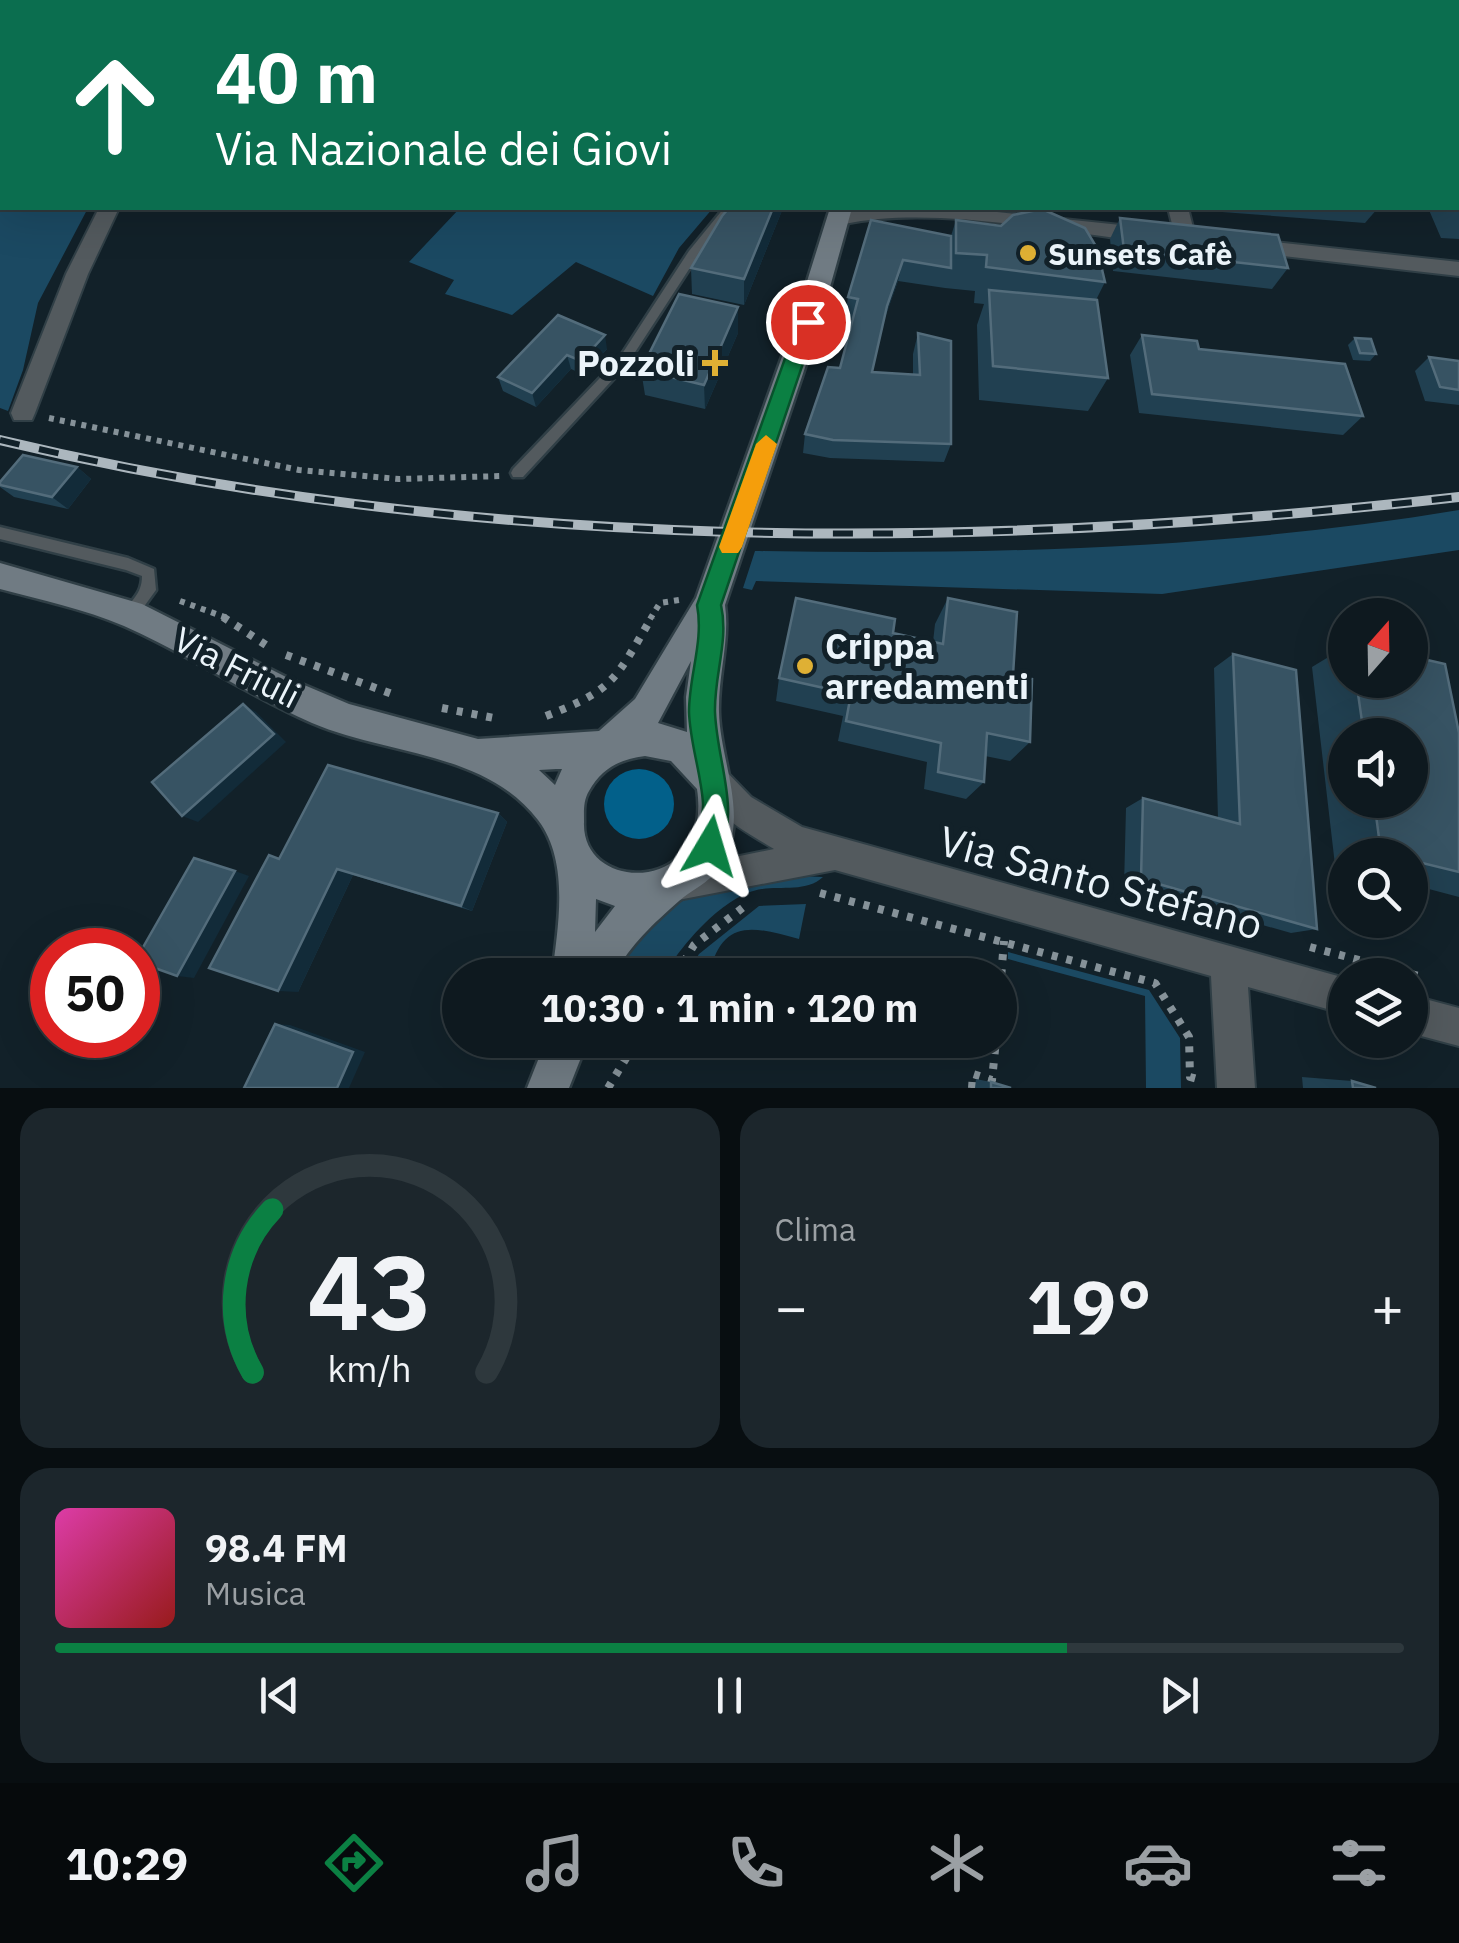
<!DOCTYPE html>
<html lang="it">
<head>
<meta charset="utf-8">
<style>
  :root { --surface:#0e191f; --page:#1c262c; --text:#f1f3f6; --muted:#9ba0a4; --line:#2e383d; --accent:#0b8043 }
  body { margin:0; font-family:"IBM Plex Sans",sans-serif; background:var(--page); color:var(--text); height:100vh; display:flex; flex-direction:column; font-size:38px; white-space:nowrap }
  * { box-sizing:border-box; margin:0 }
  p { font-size:32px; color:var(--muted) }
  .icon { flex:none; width:55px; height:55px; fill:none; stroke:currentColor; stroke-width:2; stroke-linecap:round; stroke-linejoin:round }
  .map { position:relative; height:1088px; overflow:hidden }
  .panel { display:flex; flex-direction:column; gap:20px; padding:20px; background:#080e11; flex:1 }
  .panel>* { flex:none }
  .banner { position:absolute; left:0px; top:0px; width:1460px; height:210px; box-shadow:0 10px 40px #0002,0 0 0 2px var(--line); background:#0b6e4f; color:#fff; overflow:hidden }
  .needle { width:65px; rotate:20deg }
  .tools { position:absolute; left:1328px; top:598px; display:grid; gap:20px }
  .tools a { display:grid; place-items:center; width:100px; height:100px; border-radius:50%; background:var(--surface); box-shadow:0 10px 40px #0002,0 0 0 2px var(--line); font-size:50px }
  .speed { position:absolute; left:30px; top:928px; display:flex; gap:20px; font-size:50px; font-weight:700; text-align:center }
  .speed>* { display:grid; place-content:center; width:130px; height:130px; border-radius:50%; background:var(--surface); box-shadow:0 10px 40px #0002,0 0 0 2px var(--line); line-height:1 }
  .speed .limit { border:15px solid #d22; background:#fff; color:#111 }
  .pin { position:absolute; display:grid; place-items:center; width:85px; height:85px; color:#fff; margin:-42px; border:5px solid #fff; border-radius:50%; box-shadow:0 2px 10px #0007 }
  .me { position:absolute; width:110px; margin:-55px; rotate:7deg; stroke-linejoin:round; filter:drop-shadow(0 0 8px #0008) }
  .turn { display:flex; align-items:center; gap:35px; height:210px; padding:0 50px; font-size:45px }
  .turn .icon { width:130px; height:130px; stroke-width:2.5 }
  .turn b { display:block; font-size:70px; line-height:85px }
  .big { font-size:75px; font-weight:700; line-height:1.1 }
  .panel .tile { flex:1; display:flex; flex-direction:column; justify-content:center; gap:15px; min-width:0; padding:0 35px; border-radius:30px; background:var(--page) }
  .panel .dial { align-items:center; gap:0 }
  .dial svg { height:260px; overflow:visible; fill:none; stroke:var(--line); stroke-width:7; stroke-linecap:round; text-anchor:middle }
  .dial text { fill:var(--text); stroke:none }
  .song { display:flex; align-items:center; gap:30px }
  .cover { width:120px; height:120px; border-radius:15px; background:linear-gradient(135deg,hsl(320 70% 55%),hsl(0 70% 35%)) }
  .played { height:10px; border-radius:5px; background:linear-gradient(90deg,var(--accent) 75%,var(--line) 75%) }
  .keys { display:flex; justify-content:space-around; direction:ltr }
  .heat { display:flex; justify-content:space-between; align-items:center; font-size:55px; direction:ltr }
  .panel .tiles { flex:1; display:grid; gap:20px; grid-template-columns:1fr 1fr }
  .tile:last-child { grid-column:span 2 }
  .trip { position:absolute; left:442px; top:958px; width:575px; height:100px; border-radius:50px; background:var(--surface); box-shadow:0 10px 40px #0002,0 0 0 2px var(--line); font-weight:700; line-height:100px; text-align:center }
  .tabs { display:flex; height:160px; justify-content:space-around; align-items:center; background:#060a0c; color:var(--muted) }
  .tabs .icon { width:70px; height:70px }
  .tabs .on { color:var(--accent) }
  .tabs b { font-size:45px; color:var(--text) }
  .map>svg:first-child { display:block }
  .green { fill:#1b4962 }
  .water { fill:#02608a }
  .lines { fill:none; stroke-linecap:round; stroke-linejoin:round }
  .lane-casing { stroke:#303f46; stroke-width:5 }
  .street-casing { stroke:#303f46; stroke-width:4 }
  .secondary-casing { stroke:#303f46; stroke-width:5 }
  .path-far1 { stroke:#869299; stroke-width:6; stroke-dasharray:5 6; stroke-linecap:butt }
  .path { stroke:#869299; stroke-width:8; stroke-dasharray:6 9; stroke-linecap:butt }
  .lane { fill:#535a5e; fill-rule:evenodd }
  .street { fill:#535a5e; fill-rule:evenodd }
  .secondary { fill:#707b83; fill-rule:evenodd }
  .rail-casing { stroke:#acb7be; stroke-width:10 }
  .rail { stroke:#122129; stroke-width:6; stroke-dasharray:20; stroke-linecap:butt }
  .wall { fill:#214051; fill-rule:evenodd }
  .shaded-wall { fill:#122b39 }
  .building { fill:#375363; stroke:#536c7b; stroke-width:2.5 }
  .route { fill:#0b8043; stroke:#07532c; stroke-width:2.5 }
  .slow { fill:#f59e0b }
  .poi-dot { fill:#dfb034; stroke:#122129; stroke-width:4 }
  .labels { text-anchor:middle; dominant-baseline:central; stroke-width:10; stroke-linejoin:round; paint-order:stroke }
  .far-poi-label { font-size:30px; font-weight:bold; fill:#ebf4fa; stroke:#122129; text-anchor:start }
  .poi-label { font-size:35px; font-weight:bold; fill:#ebf4fa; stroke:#122129; text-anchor:end }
  .street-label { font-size:35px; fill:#ebf4fa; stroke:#122129 }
  .near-street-label { font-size:42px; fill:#ebf4fa; stroke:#122129 }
</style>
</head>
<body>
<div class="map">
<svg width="1459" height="1088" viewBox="0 0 1459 1088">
  <rect width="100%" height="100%" fill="#122129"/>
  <g class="green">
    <path d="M0,91L2,208H88L38,303L23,370L8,411L0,408Z"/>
    <path d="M460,208H713L679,248L653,296L576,262L512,315L445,294L454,280L409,262Z"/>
    <path d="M1459,510V550L1162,594L756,581L752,590L743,588L755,551C990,555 1227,549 1459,510Z"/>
    <path d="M777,875L823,877C807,892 782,886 762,889C725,894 682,944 664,975H609L667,908L724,882Z"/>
    <path d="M806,904L799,939C752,926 722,918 709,975H686L699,954L759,906Z"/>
    <path d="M1008,952L1149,990L1180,1038L1181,1088H1146L1145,996L1008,959Z"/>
  </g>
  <circle class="water" cx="639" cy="804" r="35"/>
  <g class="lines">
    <defs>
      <g id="lane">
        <path d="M724,208H734L697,257L628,363L523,477H513L511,473L513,469L620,357L689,251Z"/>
        <path d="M0,527L128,558L154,569L156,590L135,619L130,621L125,619L123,614C131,599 142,595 142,576L126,570L0,539Z"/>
      </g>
      <g id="street">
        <path d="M1145,0H1190L1191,2H1144Z"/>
        <path d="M99,208H119L88,274L35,413L32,420H14L11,413L66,274Z"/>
        <path d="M858,208H960L1149,228L1160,235L1149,242C1057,232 933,205 844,224L834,217L837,212Z"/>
        <path d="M1168,208H1188L1196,239L1193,244H1177Z"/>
        <path d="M1247,239L1459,262V276L1239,251L1236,246Z"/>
        <path d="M710,761L721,766L751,797L802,827L1345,978V1014L1248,987L1255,1088H1217L1211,976L835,870L678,900L666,895L661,883L666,871L774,849C743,830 708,812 694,777L699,766Z"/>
        <path d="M1410,995L1459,1008V1046L1410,1033Z"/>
      </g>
      <g id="secondary">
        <path d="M0,62L2,63V75L0,74Z"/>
        <path d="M830,208H852L820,323L725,605C730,641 718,675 719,712C720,765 755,826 714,874C703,886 690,891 679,901C653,924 631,944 614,975H552C558,927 570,862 538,820C485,751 386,755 312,723C247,695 188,654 124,626C84,609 41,600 0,589V563L142,604L290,679L349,704L478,739L599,731L635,699L696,598L794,323ZM691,661L686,697L687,732L658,723ZM645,756L671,761L697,789C713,895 581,894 584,822C584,811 583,801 589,791C602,768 620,759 645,756ZM556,769H562L555,785L539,770ZM596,899L615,906L595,932Z"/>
        <path d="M546,1040H588L569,1088H527Z"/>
      </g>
    </defs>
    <use href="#lane" class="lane-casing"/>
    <use href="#street" class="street-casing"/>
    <use href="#secondary" class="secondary-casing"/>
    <g class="path-far1">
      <path d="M49,418L299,470L399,479L501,476"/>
      <path d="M180,601L230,619"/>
      <path d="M650,619L660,603L679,600"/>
    </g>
    <g class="path">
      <path d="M223,617L266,645"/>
      <path d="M286,655L392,694"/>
      <path d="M442,708L499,719"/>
      <path d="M546,716C616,689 615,679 652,617"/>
      <path d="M820,893L1155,983L1189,1037L1190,1077L1201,1080"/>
      <path d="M1310,947L1419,976"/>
      <path d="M676,975L694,945L745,906"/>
      <path d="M1000,990L1004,941"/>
      <path d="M620,1040L635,1044"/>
      <path d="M608,1088L637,1040"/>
      <path d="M972,1088L973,1074L992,1080L996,1040"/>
    </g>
    <use href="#lane" class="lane"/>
    <use href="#street" class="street"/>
    <use href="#secondary" class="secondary"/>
    <defs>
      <path id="rail" d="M0,440C477,554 974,552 1459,497"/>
    </defs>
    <use href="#rail" class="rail-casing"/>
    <use href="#rail" class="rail"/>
  </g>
  <g class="wall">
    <path d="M64,0H124L121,2H65Z"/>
    <path d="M1183,0H1268L1272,2H1182Z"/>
    <path d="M1319,0H1455L1458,2H1318Z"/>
    <path d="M1458,47H1459V239L1441,238L1429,210L1431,208H1458Z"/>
    <path d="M729,208H783L744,305L692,294L691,268Z"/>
    <path d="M1107,208H1159L1157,212Z"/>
    <path d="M1221,208H1378L1365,223L1222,212Z"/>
    <path d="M1120,218L1288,268L1272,289L1113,271L1110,239Z"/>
    <path d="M871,220L951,236L956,220L1105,282L1096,300L1108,378L1088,411L979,400L977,325L984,304L974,303L975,291L945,288L898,281L882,326L872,372L913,374V354L918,333L951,444L944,462L830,458L803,453L805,434L840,368L853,319L845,318L848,297Z"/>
    <path d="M558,315L607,349L584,375L571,369L536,407L503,391L498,377Z"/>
    <path d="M738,333L705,409L645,395L641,370Z"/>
    <path d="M1142,335L1199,349L1363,416L1343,435L1139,413L1130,355Z"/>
    <path d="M1355,338L1376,354L1370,361L1353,360L1348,345Z"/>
    <path d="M1429,357L1459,361V405L1425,401L1415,371Z"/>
    <path d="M77,467L91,479L68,509L14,497L0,487V482Z"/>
    <path d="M948,598L1013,675L1030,742L1010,761L985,756L984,782L966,799L924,789L927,762L838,741L843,716L776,701L779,678L893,633L933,642L935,624Z"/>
    <path d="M1345,647V680H1410L1459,733V897L1410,884V855H1345V868L1335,865L1312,667ZM1345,735H1410V800H1345Z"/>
    <path d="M1233,654L1317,929L1291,933L1124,886L1126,808L1143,798L1218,819L1214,668Z"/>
    <path d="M498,813L507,822L472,911L353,875L298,992L279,859Z"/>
    <path d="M1302,1077L1352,1081L1376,1088H1303Z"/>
    <path d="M976,1079L991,1082L1011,1088H975Z"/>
  </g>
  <g class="shaded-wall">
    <path d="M100,0H124L121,2H101Z"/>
    <path d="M773,208H783L744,305V279Z"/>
    <path d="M903,260L898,281L882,326L887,306Z"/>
    <path d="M738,307V333L705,409L704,385Z"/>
    <path d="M605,335L607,349L584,375L581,361Z"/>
    <path d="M567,355L571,369L536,407L532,393Z"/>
    <path d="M77,467L91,479L68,509L52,497Z"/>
    <path d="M243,704L256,712L286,742L198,822L182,816Z"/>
    <path d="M498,813L507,822L472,911L461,906Z"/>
    <path d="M337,869L353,875L298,992L278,991Z"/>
    <path d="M235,871L249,876L194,978L177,976Z"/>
    <path d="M275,1024L290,1025L365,1052L349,1088H337Z"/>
  </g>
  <g class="building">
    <path d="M807,0H852L851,2H807Z"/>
    <path d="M1042,0H1085L1086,2H1043Z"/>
    <rect x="1097" y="0" width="28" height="2"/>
    <path d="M1204,0H1268L1272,2H1209Z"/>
    <path d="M1336,0H1455L1458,2H1338Z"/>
    <rect x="1458" y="76" width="1" height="26"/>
    <rect x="1458" y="122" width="1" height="32"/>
    <path d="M729,208H773L744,279L691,268L722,216Z"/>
    <path d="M1042,209L1085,228L1097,248L1105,282L986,267L987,255L956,253V220L1001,226L1013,215Z"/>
    <path d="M1120,218L1278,235L1288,268L1124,250Z"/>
    <path d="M871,220L951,236V268L903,260L887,306L872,372L920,375L918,333L951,341V444L833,440L805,434L828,367L840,368L858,299L848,297Z"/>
    <path d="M989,290L1097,300L1108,378L993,366Z"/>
    <path d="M679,294L738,307L704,385L641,370Z"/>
    <path d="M558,315L605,335L581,361L567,355L532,393L498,377Z"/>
    <path d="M1142,335L1197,341L1199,349L1345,364L1363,416L1152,394Z"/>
    <path d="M1355,338L1371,339L1376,354L1360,353Z"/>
    <path d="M1429,357L1459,361V390L1440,387Z"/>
    <path d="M23,455L77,467L52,497L0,485V482Z"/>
    <path d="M796,598L895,619L893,633L943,644L948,598L1017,612L1013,675L1032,679L1030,742L987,733L984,782L938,772L941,743L846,721L851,694L779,678Z"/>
    <path d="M1233,654L1296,670L1317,929L1141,879L1143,798L1240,824Z"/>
    <path d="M1410,656L1445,664L1459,733V872L1410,860V855H1390L1381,853L1374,800H1410V735H1364L1356,680H1410Z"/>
    <path d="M243,704L274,734L182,816L152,782Z"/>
    <path d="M328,765L498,813L461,906L337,869L278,991L209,968L269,855L279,859Z"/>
    <path d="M194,858L235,871L177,976L138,962V956Z"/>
    <path d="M275,1024L353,1052L337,1088H244Z"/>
    <path d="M1352,1081L1376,1088H1353Z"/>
    <path d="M991,1082L1011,1088H991Z"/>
  </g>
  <path class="route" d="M808,316L817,322L721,605C729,641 714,675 715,712C717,763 740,806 720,856L710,860L700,856C693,840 704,822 703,803C701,773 690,743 689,712C689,675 704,641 697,605L798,322Z"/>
  <path class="slow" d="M766,435L777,444L742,547L738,553H722L719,547L756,444Z"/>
  <g class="poi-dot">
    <circle cx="1028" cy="253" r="10"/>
    <path d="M710 348h10v10h10v10h-10v10h-10v-10h-10v-10h10z"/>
    <circle cx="805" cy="666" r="10"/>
  </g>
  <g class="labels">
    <g class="far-poi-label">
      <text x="1048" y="253">Sunsets Cafè</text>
    </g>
    <g class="poi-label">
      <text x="695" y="363">Pozzoli</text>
      <text x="825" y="646" text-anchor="start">Crippa<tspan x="825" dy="40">arredamenti</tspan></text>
    </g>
    <g class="street-label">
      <text transform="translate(237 667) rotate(27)">Via Friuli</text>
    </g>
    <g class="near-street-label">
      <text transform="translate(1101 882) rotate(15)">Via Santo Stefano</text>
    </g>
  </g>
</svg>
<div class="tools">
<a><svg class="needle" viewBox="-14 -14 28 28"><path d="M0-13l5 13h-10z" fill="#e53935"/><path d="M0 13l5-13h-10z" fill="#9ba0a4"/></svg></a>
<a><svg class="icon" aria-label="sound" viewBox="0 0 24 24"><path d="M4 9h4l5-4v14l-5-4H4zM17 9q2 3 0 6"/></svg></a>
<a><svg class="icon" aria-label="search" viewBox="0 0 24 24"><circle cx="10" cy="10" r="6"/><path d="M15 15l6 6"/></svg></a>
<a><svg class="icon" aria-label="layers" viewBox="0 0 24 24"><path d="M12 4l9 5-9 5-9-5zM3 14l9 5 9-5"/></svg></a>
</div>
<div class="speed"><div class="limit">50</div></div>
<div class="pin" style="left:808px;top:322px;background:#d93025"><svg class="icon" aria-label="arrive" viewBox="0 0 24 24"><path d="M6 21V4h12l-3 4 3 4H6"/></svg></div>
<svg class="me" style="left:710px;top:846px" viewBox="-20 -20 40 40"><path d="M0-17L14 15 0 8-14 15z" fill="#0b8043" stroke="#fff" stroke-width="4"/></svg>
<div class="trip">10:30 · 1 min · 120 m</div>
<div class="banner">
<div class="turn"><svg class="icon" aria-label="ahead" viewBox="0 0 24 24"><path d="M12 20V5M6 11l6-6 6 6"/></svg><div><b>40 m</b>Via Nazionale dei Giovi</div></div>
</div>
</div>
<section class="panel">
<div class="tiles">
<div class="tile dial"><svg viewBox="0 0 100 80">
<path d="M14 69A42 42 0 1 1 86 69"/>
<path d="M14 69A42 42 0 0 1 20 19" stroke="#0b8043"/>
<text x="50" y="56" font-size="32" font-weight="700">43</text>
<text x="50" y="72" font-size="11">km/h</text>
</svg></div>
<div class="tile"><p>Clima</p>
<div class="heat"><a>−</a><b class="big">19°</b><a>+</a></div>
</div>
<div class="tile">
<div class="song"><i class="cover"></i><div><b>98.4 FM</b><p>Musica</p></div></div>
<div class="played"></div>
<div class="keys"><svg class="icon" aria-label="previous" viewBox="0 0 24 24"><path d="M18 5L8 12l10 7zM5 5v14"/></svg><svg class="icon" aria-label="pause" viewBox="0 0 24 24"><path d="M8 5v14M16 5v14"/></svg><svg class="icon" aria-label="next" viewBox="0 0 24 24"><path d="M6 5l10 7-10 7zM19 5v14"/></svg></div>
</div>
</div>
</section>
<nav class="tabs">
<b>10:29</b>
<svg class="icon on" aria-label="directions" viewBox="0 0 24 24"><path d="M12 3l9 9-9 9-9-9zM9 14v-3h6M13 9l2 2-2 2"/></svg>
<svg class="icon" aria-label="music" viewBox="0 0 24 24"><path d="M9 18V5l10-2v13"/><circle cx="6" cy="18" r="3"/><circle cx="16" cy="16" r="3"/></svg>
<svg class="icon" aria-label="phone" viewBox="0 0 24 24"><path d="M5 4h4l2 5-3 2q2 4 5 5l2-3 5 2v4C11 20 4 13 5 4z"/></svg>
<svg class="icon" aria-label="climate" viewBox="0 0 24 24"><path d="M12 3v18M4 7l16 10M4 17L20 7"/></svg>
<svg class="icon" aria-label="car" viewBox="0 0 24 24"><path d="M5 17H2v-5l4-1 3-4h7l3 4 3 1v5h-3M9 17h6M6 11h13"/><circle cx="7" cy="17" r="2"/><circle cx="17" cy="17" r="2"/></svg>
<svg class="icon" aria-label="filters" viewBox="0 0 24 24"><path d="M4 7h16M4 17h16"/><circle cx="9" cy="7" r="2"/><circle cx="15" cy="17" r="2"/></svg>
</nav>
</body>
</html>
